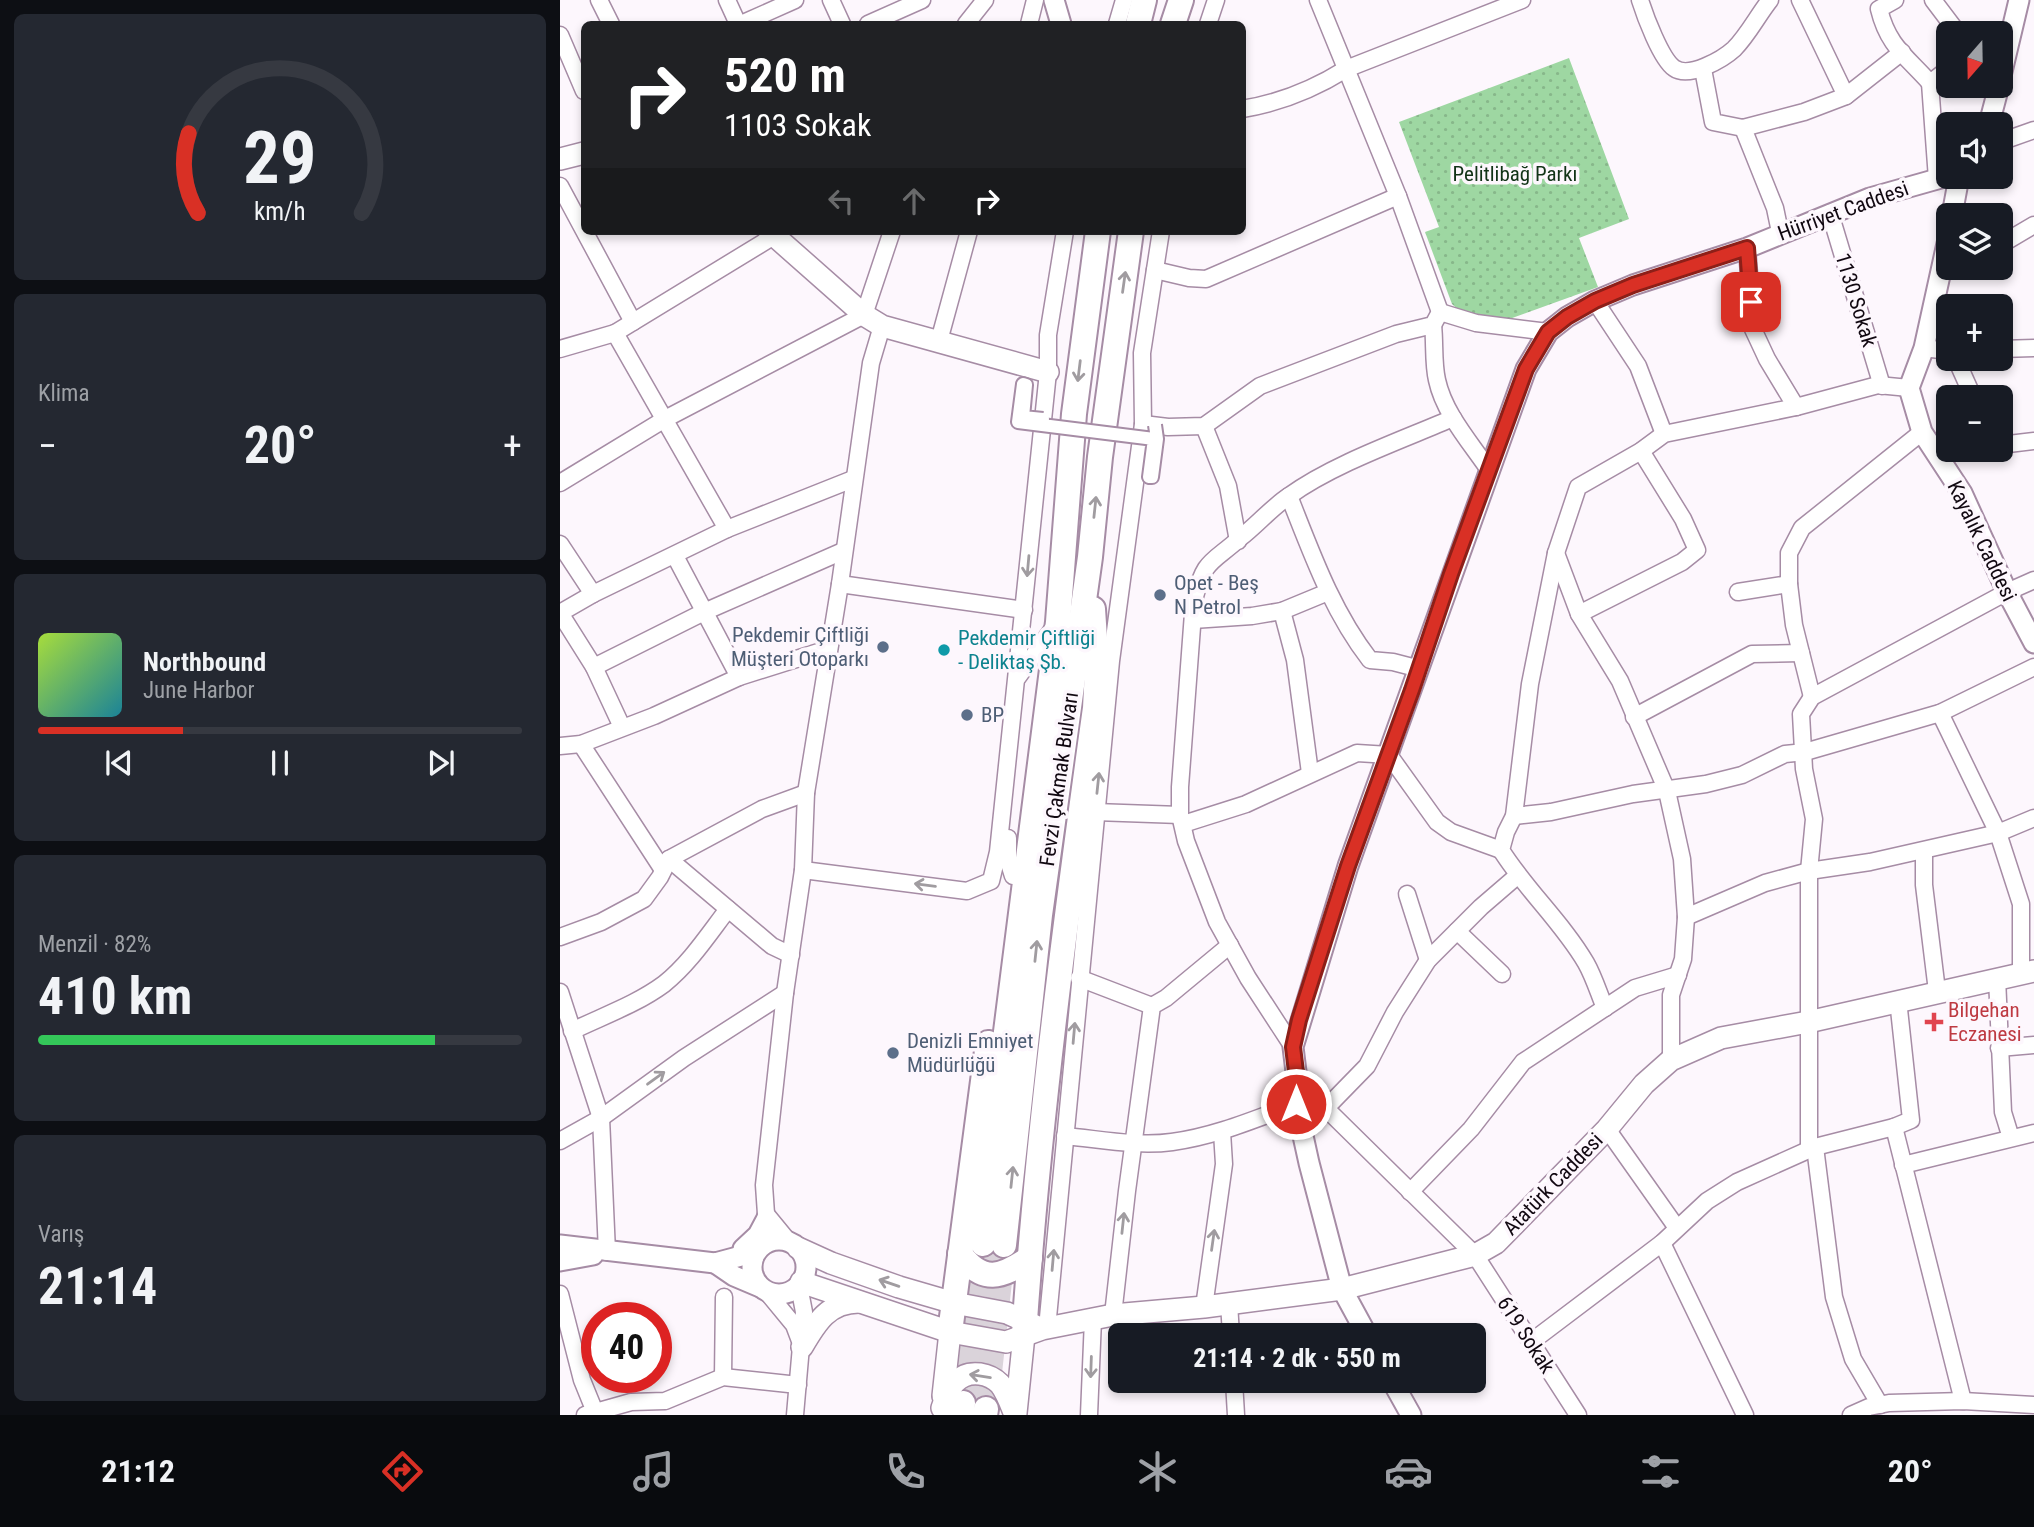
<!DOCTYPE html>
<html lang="tr">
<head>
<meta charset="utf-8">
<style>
  :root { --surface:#171b24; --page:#242831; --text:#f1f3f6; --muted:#9ea1a6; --line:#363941; --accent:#d93025 }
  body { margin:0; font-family:"Roboto Condensed",sans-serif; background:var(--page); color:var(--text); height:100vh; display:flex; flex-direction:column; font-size:26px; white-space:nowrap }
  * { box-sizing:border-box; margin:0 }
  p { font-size:23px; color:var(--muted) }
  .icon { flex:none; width:38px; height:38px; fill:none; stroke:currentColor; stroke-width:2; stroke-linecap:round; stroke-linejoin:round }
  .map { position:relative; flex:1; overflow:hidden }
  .sheet { display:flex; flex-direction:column; gap:14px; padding:14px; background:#0d0f14; width:560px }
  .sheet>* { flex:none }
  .top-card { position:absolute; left:21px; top:21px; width:665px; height:214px; border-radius:10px; box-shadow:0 4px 10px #0003; background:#202124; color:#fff; overflow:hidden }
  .needle { width:46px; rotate:200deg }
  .tools { position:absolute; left:1376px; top:21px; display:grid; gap:14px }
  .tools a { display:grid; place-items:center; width:77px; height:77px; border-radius:10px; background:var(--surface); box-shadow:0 4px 10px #0003; font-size:35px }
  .speed { position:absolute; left:21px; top:1302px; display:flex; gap:14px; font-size:35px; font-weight:700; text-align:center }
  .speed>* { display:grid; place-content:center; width:91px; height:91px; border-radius:50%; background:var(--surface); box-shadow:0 4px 10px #0003; line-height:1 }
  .speed .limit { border:10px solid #d22; background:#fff; color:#111 }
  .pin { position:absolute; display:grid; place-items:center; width:60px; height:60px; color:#fff; margin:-30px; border-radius:14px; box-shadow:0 4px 10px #0006 }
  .me { position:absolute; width:77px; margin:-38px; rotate:0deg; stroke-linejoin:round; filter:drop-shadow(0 0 5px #0008) }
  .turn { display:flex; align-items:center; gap:24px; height:147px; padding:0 28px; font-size:32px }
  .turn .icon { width:91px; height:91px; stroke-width:2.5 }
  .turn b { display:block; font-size:49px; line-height:60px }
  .lanes { display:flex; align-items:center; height:66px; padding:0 28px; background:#0003; justify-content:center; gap:35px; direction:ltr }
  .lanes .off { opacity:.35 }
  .big { font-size:52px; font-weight:700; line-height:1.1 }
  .sheet .card { flex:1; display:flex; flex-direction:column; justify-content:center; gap:10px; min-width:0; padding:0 24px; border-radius:10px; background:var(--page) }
  .sheet .dial { align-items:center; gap:0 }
  .dial svg { height:182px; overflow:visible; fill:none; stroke:var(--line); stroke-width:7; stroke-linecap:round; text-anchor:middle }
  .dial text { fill:var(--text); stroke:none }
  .song { display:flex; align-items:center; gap:21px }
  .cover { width:84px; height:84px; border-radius:10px; background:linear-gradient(135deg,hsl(80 70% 55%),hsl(190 70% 35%)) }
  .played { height:7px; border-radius:4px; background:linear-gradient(90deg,var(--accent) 30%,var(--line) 30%) }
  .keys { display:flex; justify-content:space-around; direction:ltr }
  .heat { display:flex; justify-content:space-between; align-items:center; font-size:38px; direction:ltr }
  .charge { height:10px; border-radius:5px; background:linear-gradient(90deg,#34c759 82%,var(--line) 0) }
  .trip { position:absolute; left:548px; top:1323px; width:378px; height:70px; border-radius:10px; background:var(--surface); box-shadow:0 4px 10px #0003; font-weight:700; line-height:70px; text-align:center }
  .tab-bar { display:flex; height:112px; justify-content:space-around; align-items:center; background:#090b0e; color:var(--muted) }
  .tab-bar .icon { width:49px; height:49px }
  .tab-bar .selected { color:var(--accent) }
  .tab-bar b { font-size:32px; color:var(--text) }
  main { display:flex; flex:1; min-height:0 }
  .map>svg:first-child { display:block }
  .grass { fill:url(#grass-dots) }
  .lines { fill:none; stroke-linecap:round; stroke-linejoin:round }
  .primary-tunnel { stroke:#dad3da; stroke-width:24; stroke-dasharray:24 12; stroke-linecap:butt }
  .minor-casing { stroke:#a68ca5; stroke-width:19 }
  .tertiary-casing { stroke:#a68ca5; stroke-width:23 }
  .secondary-casing { stroke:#a68ca5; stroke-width:24 }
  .primary-casing { stroke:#a68ca5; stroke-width:28 }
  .minor { stroke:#fff; stroke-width:16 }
  .tertiary { stroke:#fff; stroke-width:19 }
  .secondary { stroke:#fff; stroke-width:21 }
  .primary { stroke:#fff; stroke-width:24 }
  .pedestrian-bridge-casing { stroke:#a68ca5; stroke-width:16; stroke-linecap:butt }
  .pedestrian-bridge { stroke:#fff; stroke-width:12 }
  .oneway { stroke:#a09ca0 }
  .route-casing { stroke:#8d1f18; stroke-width:18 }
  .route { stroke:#d93025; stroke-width:12 }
  .service-dot { fill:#5c6f8a; stroke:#fdf7fd; stroke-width:2.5 }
  .culture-dot { fill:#0f9aa8; stroke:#fdf7fd; stroke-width:2.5 }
  .health-dot { fill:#e0444e; stroke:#fdf7fd; stroke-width:2.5 }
  .labels { text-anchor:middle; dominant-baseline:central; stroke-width:7; stroke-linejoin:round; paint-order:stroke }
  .park-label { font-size:21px; fill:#123317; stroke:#fdf7fd }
  .street-label { font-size:21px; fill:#110811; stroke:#fdf7fd }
  .service-label { font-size:21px; fill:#4e5e75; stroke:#fdf7fd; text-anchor:start }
  .culture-label { font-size:21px; fill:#0d838f; stroke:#fdf7fd; text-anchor:start }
  .health-label { font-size:21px; fill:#be3a42; stroke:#fdf7fd; text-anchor:start }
</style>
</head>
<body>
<main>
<section class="sheet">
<div class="card dial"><svg viewBox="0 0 100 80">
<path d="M14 69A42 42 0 1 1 86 69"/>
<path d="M14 69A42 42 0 0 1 10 34" stroke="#d93025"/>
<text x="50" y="56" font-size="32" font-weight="700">29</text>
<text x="50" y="72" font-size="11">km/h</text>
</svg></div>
<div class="card"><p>Klima</p>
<div class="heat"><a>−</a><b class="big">20°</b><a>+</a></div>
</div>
<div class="card">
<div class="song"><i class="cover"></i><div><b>Northbound</b><p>June Harbor</p></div></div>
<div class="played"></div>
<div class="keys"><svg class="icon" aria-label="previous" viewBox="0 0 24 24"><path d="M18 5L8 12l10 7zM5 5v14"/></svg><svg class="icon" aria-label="pause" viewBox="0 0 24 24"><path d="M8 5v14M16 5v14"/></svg><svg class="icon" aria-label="next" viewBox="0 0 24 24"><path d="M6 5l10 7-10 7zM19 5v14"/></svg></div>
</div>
<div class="card"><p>Menzil · 82%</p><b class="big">410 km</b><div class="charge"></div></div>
<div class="card"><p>Varış</p><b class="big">21:14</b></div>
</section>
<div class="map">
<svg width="1474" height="1415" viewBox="0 0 1474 1415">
  <defs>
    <pattern id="grass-dots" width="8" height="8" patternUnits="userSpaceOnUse" patternTransform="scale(1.75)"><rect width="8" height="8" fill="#9ed7a2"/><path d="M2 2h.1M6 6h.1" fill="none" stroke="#87b78a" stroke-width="1.8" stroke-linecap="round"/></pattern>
  </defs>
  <rect width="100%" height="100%" fill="#fdf7fd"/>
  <path class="grass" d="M1009,58L1069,219L1019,238L1038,287L944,321L904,315L892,304L865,232L879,227L839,122Z"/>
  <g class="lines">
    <g class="primary-tunnel">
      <path d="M403,1403L423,1244"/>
      <path d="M426,1409L444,1245"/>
    </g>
    <defs>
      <g id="minor">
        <path d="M39,0L51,24"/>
        <path d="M167,0L178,24"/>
        <path d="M271,0L282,24"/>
        <path d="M758,0L838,196L880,312"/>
        <path d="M1080,0C1085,16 1101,59 1114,68C1129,79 1163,59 1174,49C1188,35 1198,15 1210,0"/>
        <path d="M1240,0L1286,96"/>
        <path d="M1335,0L1319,9C1328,46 1346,56 1370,83L1388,69"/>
        <path d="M1373,0L1398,33"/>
        <path d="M181,24L235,0"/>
        <path d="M308,24L362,0"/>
        <path d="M406,24L425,0"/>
        <path d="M469,24L475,0"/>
        <path d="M557,24L564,0"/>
        <path d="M648,24L656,0"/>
        <path d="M0,35L24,91"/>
        <path d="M1143,69L1153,122L1183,128L1244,112L1286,96L1342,52"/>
        <path d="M1370,83L1377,179"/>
        <path d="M682,109C720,103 754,89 786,69L962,0"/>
        <path d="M1183,128L1215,208L1220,232"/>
        <path d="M1440,142L1474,130"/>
        <path d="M0,186L73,322"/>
        <path d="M1270,213L1322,386"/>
        <path d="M1440,245L1474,225"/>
        <path d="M1187,248L1193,329L1207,359L1236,407"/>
        <path d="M595,270L629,278L646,279L838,196"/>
        <path d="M1035,301L1078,366L1104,434"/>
        <path d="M873,325C875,343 873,363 877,380C884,413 910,442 929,470"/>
        <path d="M55,333L167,529"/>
        <path d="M379,341L409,231"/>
        <path d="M1364,348L1388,351"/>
        <path d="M0,349L55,333L214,236"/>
        <path d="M1440,349L1474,348"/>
        <path d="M1396,359L1413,397"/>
        <path d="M583,424L608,427L644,426L700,386L836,334L873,325L880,312L916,323L988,332"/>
        <path d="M644,426L668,486L678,541"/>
        <path d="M1440,445L1474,441"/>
        <path d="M0,483L105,419L304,315L332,231"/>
        <path d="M729,496C752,554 772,611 810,660L833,662L860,669"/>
        <path d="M0,544L33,594"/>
        <path d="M996,553L1019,614L1060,681L1107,791L1122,859L1126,917L1123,959L1111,995V1060"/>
        <path d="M115,556L179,677"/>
        <path d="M280,584L464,610"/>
        <path d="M1178,592L1229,584"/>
        <path d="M722,611L735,660L750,773"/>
        <path d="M0,613L33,594L167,529L293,479"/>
        <path d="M0,613L34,667L62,727"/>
        <path d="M1019,614L1122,562L1137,550L1123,519L1081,451"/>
        <path d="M633,620L692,616L722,611L768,592"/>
        <path d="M34,667L144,612L283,551"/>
        <path d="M458,677L494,627"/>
        <path d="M1252,697L1234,625L1229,584V553L1242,528L1362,432"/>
        <path d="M1380,713L1438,833L1461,904V973"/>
        <path d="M1074,717L1192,654L1241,653"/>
        <path d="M21,744L103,870"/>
        <path d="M0,746L21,744L94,716L179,677L268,649"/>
        <path d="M535,812L620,815"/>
        <path d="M954,816L991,812L1073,794L1146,784L1182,775L1225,754L1245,752L1380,713L1474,667"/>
        <path d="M623,824L686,804L797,753L829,755L877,822L891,832L941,850"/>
        <path d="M448,838V860L453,876"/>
        <path d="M1364,851V885L1377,991"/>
        <path d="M109,859L212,946L231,955"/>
        <path d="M243,870L407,891L431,881L438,852L488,372V335L505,231"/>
        <path d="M847,894L868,960"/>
        <path d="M1126,917L1205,883L1249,871L1310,862L1438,833L1474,818"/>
        <path d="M897,931L942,974"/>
        <path d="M0,937L41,922L84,899L100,877L109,859L202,809L246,793"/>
        <path d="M519,978L592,1006"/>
        <path d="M1437,978L1443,1112L1451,1138"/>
        <path d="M0,992L41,1118L47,1252"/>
        <path d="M1045,1008C1039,994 1034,977 1026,963C1002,922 966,890 941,850L946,832L954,816L970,684L996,553L1018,487L1081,451L1104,434L1236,407L1318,385L1349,388"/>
        <path d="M12,1031C43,1016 77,1004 104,984C130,963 148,935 168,909"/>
        <path d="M733,1047L688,978L657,922L626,841L620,815V787L634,600C645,558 651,564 680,538C697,525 711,508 729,496C773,464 842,440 893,418"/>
        <path d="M1439,1048L1474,1045"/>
        <path d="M737,1080L915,1255L1018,1415"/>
        <path d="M766,1108L807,1066L835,1012L868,960L921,907L957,876"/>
        <path d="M1334,1127L1351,1120L1338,1000"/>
        <path d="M1047,1129L1117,1228"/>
        <path d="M505,1136C539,1139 578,1147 612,1142C656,1136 695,1119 736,1104"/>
        <path d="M0,1141L41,1118L124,1058L225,993"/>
        <path d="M1255,1147L1274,1297L1293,1359L1320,1405"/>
        <path d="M1249,1149V871L1254,819L1244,769L1241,714L1252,697L1447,592L1474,580"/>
        <path d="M1343,1165L1474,1133"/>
        <path d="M850,1192L911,1129L963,1062L1075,988L1118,975"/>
        <path d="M206,1214L229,1242"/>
        <path d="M1102,1243L1185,1415"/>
        <path d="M203,1246L206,1214L204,1185L225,993L243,870L246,793L280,584L311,363L322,326"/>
        <path d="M206,1291L234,1325L240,1341"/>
        <path d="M0,1294L22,1380L35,1412"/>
        <path d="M669,1303L671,1335"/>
        <path d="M644,1307L664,1164L662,1132"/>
        <path d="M553,1315L567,1191L592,1006L606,998L670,945"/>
        <path d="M487,1328L551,661L583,424L582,353L601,231"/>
        <path d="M971,1342L1102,1243L1147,1201L1177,1182L1255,1147L1334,1127L1403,1401"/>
        <path d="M163,1377L164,1297"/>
        <path d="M674,1381L676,1415"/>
        <path d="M25,1415L71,1402L105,1401L163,1377L238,1385"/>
        <path d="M235,1415L244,1312L239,1286"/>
        <path d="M529,1415L533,1319"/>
        <path d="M1291,1415L1309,1407L1329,1403L1403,1401L1474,1405"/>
      </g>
      <g id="tertiary">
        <path d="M494,0L501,24"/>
        <path d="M1440,80L1459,0"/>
        <path d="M1429,124L1439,86"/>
        <path d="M1392,215L1399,177"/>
        <path d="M1388,239L1364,348L1349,388L1362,432L1402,493L1447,592L1474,643"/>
        <circle cx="219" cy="1267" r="27"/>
        <path d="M0,1245L155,1263L196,1252"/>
        <path d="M183,1249L198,1235L206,1220"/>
        <path d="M0,1261L33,1255"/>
        <path d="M155,1263L174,1276L200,1287"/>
        <path d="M807,1335L782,1289L749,1163L736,1104L737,1080L733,1047L788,866L966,369L988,332L1007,317L1035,301L1073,285L1187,248L1310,198L1388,176"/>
        <path d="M832,1381L851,1415"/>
      </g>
      <g id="secondary">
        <path d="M0,159L24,153"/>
        <path d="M209,231L304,315L322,326L488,372"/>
        <path d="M238,1248L271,1263L339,1287L394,1303L447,1313L480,1328"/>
        <path d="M241,1282L390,1332L446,1342L482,1329L553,1315L644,1307L782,1289L915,1255L936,1243L1047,1129L1084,1084L1111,1060L1161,1038L1248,1022L1474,971"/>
        <path d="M242,1347C256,1323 268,1302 299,1302"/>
        <path d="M383,1396L390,1332"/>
        <path d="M382,1408C388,1389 397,1371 420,1374C427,1375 435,1379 440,1384C447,1393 451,1405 455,1415"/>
        <path d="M456,1413L464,1335"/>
      </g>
      <g id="primary">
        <path d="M578,24L584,0"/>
        <path d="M613,24L621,0"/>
        <path d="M423,1244L440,1079L498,622L514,414L538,231"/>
        <path d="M444,1245L480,915L530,557L540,457L571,231"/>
        <path d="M400,1254C423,1284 441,1278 470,1258"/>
        <path d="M390,1332L428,1043"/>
        <path d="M464,1335C478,1126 506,916 535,708L537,669L533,609"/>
        <path d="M402,1415L403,1403"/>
        <path d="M425,1415L426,1409"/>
      </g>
    </defs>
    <use href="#minor" class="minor-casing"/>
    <use href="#tertiary" class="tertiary-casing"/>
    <use href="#secondary" class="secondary-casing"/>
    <use href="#primary" class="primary-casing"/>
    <use href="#minor" class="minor"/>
    <use href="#tertiary" class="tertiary"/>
    <use href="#secondary" class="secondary"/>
    <use href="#primary" class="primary"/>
    <defs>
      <path id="pedestrian-bridge" d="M483,419L463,417L466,385L463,384L458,422L594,439L589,477H592L597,439L595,425"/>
    </defs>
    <use href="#pedestrian-bridge" class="pedestrian-bridge-casing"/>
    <use href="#pedestrian-bridge" class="pedestrian-bridge"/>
  </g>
  <defs><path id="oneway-shaft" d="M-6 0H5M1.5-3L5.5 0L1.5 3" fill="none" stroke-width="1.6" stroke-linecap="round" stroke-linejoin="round" transform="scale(1.75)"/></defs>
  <g class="oneway">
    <use href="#oneway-shaft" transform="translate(564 282) rotate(-82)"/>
    <use href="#oneway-shaft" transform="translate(519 371) rotate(97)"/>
    <use href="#oneway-shaft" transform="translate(535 507) rotate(-84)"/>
    <use href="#oneway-shaft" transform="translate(468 566) rotate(95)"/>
    <use href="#oneway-shaft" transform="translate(538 783) rotate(-84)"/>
    <use href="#oneway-shaft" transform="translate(365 885) rotate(-173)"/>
    <use href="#oneway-shaft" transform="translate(476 951) rotate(-84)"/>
    <use href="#oneway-shaft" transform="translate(514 1033) rotate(-85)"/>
    <use href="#oneway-shaft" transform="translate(96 1078) rotate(-36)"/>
    <use href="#oneway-shaft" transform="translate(452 1177) rotate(-84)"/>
    <use href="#oneway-shaft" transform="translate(563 1223) rotate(-84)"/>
    <use href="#oneway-shaft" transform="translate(653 1240) rotate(-82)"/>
    <use href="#oneway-shaft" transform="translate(493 1260) rotate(-85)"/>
    <use href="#oneway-shaft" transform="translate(329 1283) rotate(-161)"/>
    <use href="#oneway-shaft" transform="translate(531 1367) rotate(92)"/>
    <use href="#oneway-shaft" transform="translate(420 1376) rotate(-171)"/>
  </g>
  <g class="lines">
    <defs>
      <path id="route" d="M736,1104L737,1080L733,1047L739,1020L788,866L852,690L891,574L966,369L988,332L1007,317L1035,301L1073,285L1187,248L1191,302"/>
    </defs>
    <use href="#route" class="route-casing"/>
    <use href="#route" class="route"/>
  </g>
  <g class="service-dot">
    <circle cx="600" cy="595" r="7"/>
    <circle cx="323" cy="647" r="7"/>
    <circle cx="407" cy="715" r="7"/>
    <circle cx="333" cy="1053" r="7"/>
  </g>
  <circle class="culture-dot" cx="384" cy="650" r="7"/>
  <path class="health-dot" d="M1370.5 1011.5h7v7h7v7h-7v7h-7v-7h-7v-7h7z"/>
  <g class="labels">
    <g class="park-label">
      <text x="955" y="174">Pelitlibağ Parkı</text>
    </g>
    <g class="street-label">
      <text transform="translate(1283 211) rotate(-20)">Hürriyet Caddesi</text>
      <text transform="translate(1296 300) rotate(73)">1130 Sokak</text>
      <text transform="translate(1422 541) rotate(64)">Kayalık Caddesi</text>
      <text transform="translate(499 779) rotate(-82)">Fevzi Çakmak Bulvarı</text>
      <text transform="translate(993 1184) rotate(-46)">Atatürk Caddesi</text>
      <text transform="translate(966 1335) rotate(57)">619 Sokak</text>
    </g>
    <g class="service-label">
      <text x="614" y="583">Opet - Beş<tspan x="614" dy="24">N Petrol</tspan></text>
      <text x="309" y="635" text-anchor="end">Pekdemir Çiftliği<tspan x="309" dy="24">Müşteri Otoparkı</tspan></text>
      <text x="421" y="715">BP</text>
      <text x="347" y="1041">Denizli Emniyet<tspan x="347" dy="24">Müdürlüğü</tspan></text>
    </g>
    <g class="culture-label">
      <text x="398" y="638">Pekdemir Çiftliği<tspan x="398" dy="24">- Deliktaş Şb.</tspan></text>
    </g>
    <g class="health-label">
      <text x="1388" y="1010">Bilgehan<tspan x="1388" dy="24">Eczanesi</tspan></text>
    </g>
  </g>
</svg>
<div class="tools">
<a><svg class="needle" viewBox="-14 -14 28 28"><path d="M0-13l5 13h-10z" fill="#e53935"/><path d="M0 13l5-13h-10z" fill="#9ea1a6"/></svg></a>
<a><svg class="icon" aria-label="sound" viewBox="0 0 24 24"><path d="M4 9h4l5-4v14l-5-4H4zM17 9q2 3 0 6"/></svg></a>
<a><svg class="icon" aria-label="layers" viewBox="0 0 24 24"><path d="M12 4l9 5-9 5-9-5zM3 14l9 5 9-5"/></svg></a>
<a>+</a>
<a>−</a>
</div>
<div class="speed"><div class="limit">40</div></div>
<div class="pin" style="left:1191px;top:302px;background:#d93025"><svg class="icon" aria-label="arrive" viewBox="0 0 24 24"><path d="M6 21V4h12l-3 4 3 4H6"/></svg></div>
<svg class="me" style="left:736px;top:1104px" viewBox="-20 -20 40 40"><circle r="17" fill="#d93025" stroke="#fff" stroke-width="3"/><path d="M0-11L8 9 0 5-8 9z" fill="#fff"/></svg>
<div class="trip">21:14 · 2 dk · 550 m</div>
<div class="top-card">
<div class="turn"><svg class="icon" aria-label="right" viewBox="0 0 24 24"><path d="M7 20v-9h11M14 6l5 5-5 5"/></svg><div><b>520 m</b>1103 Sokak</div></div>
<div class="lanes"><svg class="icon off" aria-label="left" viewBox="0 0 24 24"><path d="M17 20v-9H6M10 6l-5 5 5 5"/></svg><svg class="icon off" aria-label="ahead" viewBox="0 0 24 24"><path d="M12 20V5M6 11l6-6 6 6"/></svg><svg class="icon" aria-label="right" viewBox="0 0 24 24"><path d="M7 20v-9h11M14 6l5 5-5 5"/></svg></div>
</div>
</div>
</main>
<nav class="tab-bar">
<b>21:12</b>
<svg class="icon selected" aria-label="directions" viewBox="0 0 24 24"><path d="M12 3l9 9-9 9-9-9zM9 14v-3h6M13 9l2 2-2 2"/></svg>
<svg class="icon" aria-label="music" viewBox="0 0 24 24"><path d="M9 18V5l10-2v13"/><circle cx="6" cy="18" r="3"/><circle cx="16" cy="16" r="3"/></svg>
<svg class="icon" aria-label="phone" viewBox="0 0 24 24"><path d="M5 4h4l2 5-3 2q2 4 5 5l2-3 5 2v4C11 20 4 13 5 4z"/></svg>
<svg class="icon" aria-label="climate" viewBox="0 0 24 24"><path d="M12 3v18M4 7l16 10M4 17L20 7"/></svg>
<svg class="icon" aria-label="car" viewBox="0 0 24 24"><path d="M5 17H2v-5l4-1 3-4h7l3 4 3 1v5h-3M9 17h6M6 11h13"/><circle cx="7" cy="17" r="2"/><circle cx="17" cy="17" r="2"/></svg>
<svg class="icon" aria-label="filters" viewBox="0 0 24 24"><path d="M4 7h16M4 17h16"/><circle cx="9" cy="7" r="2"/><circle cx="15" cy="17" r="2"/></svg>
<b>20°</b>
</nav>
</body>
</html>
